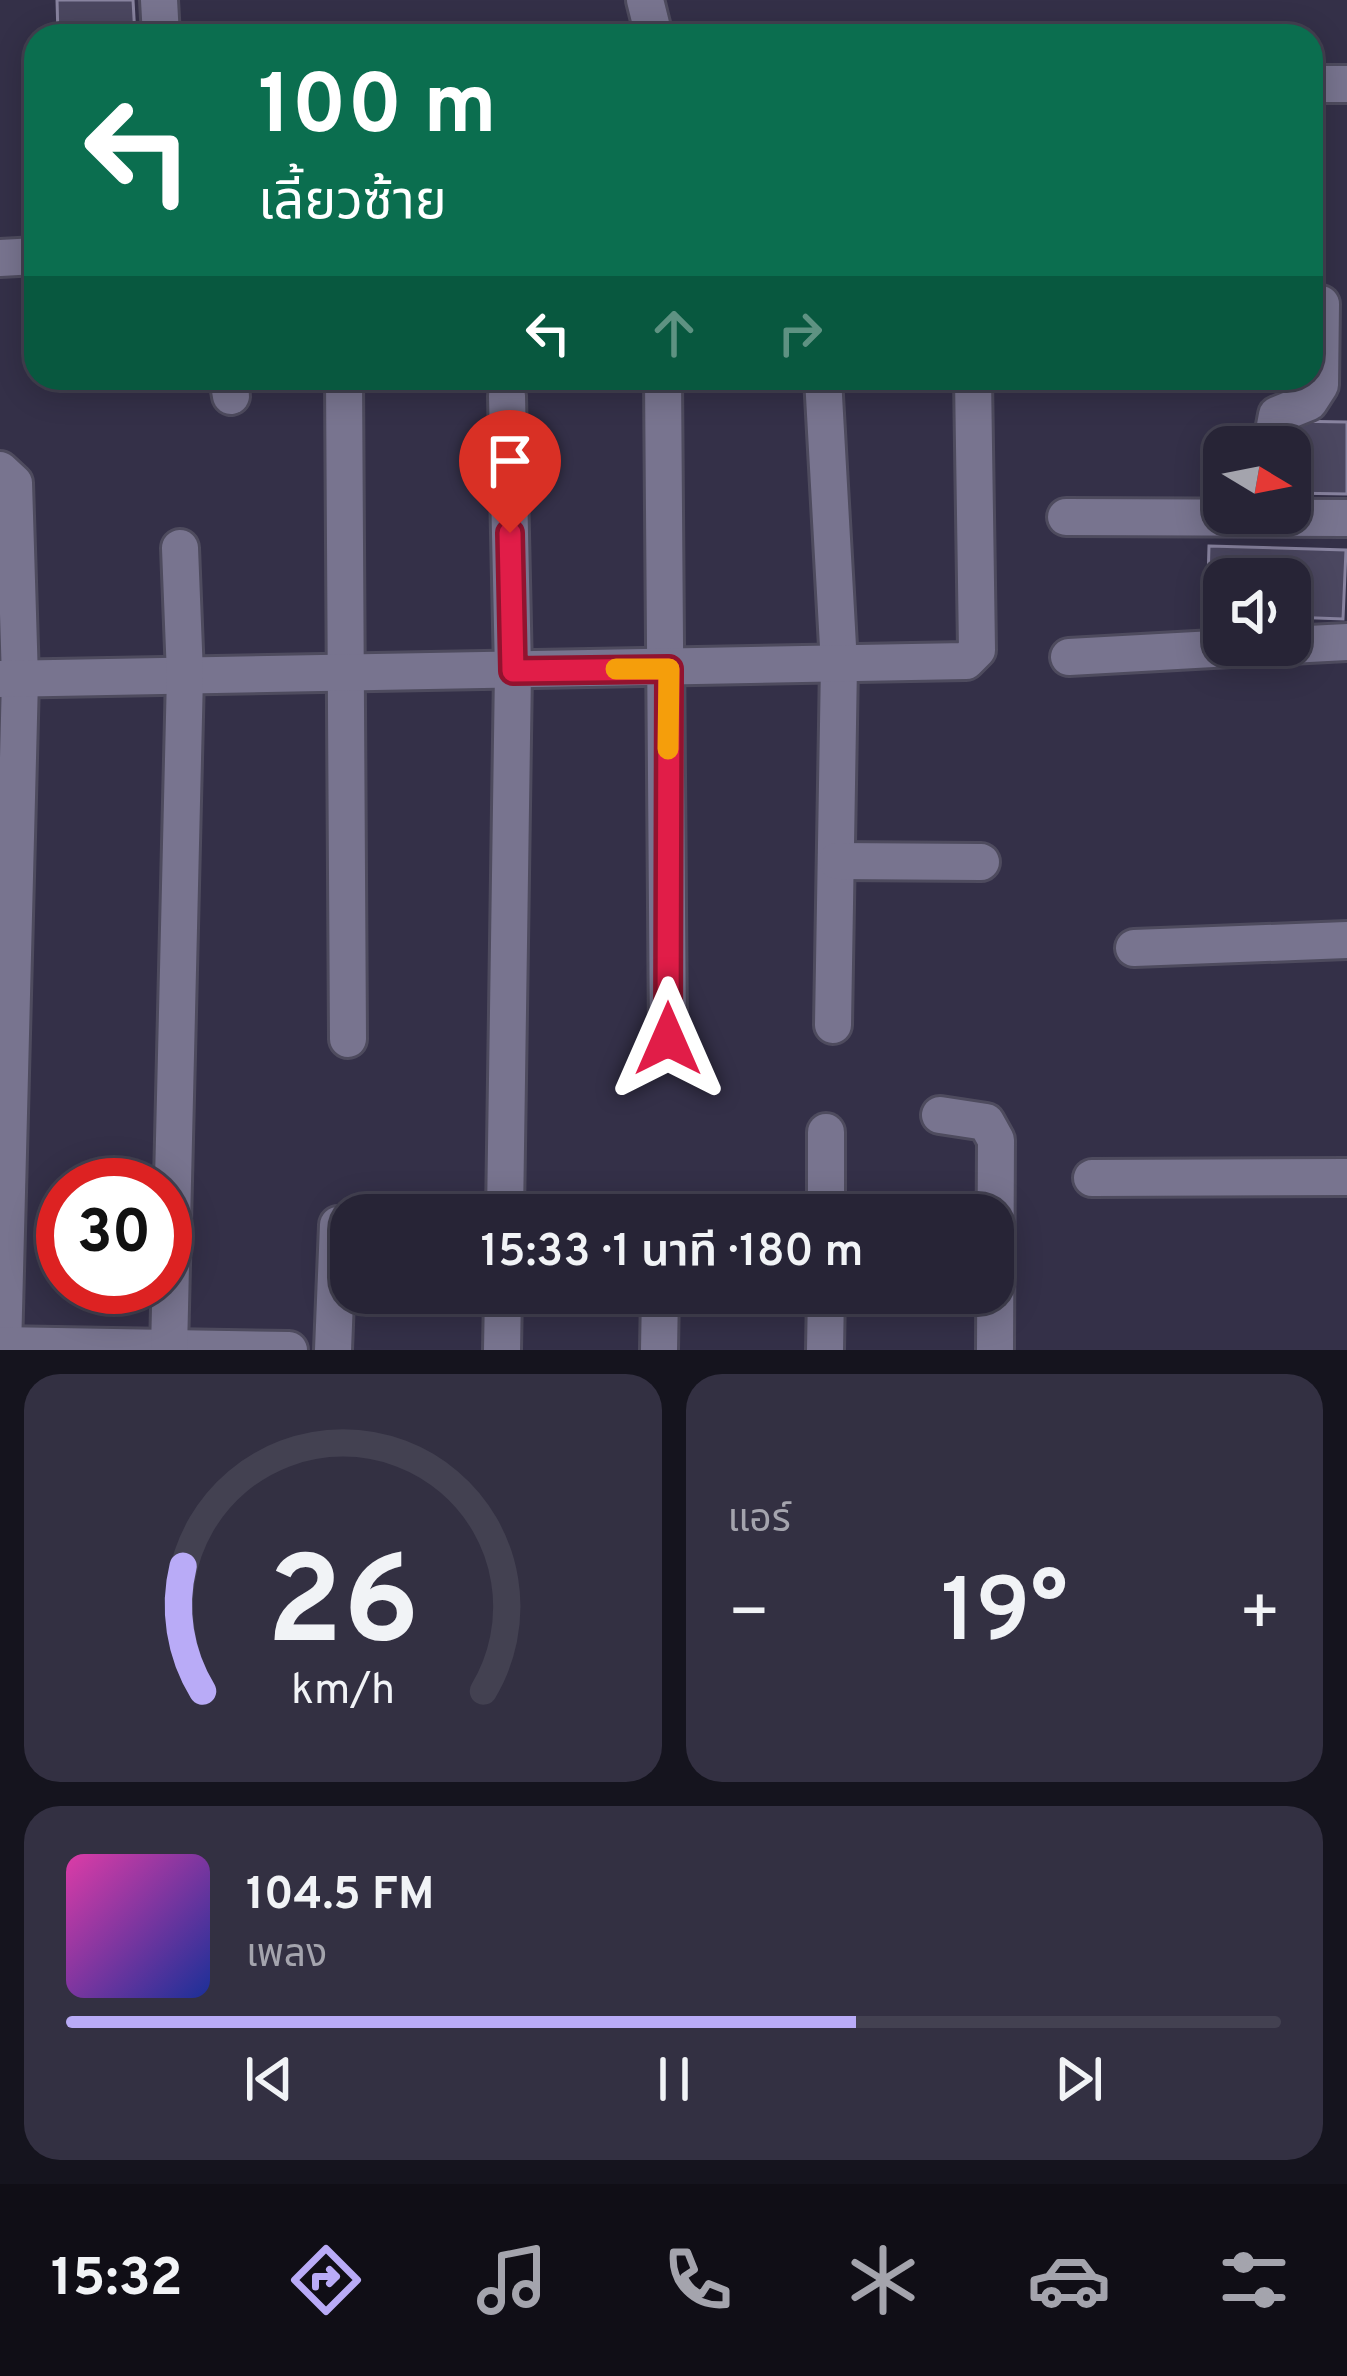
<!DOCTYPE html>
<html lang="th">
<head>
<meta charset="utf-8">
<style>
  :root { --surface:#272436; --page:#333042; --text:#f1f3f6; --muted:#a4a4ad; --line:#434151; --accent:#b9abf7 }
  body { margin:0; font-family:Overpass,"Noto Sans Thai",sans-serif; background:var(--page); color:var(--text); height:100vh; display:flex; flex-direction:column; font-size:45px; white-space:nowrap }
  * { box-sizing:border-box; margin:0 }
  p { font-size:39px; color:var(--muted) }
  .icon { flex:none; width:66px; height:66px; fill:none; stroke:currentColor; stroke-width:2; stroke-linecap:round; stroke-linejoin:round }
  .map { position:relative; height:1350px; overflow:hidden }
  .side { display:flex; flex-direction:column; gap:24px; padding:24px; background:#15141e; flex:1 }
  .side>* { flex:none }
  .guide { position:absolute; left:24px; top:24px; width:1299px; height:366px; border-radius:36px; box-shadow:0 6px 30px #0003,0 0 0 3px var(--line); background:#0b6e4f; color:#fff; overflow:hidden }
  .needle { width:78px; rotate:100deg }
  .tools { position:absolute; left:1203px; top:426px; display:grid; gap:24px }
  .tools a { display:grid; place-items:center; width:108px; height:108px; border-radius:24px; background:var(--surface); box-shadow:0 6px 30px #0003,0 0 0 3px var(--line); font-size:60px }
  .speed { position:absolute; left:36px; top:1158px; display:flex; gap:24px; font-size:60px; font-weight:700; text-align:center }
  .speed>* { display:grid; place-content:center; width:156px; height:156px; border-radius:50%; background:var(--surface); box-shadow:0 6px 30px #0003,0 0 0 3px var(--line); line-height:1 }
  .speed .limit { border:18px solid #d22; background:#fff; color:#111 }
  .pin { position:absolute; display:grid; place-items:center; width:102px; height:102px; color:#fff; margin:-123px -51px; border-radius:50% 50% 50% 0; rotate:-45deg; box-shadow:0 0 12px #0007 }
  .pin .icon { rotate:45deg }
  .me { position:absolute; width:132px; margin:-66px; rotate:0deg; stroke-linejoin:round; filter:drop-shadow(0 0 9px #0008) }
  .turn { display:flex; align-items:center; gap:42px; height:252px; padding:0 36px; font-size:54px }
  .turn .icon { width:156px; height:156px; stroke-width:2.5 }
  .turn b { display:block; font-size:84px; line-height:102px }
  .lanes { display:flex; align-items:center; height:114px; padding:0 36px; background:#0003; justify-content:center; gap:60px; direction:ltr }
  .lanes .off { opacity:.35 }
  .big { font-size:90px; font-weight:600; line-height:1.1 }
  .side .tile { flex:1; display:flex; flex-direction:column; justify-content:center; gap:18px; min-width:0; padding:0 42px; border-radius:36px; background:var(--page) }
  .side .dial { align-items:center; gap:0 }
  .dial svg { height:312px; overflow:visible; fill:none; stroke:var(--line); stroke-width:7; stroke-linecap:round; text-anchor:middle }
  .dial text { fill:var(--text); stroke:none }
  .song { display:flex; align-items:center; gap:36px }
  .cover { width:144px; height:144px; border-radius:18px; background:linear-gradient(135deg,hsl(320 70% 55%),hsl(230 70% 35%)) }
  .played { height:12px; border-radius:6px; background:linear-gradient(90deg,var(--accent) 65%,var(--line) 65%) }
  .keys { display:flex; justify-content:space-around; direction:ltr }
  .heat { display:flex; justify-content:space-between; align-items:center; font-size:66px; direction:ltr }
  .side .tiles { flex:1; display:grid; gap:24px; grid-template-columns:1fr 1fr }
  .tile:last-child { grid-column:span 2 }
  .trip { position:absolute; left:330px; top:1194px; width:684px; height:120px; border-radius:36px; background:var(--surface); box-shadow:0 6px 30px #0003,0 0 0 3px var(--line); font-weight:600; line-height:120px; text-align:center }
  .dock { display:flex; height:192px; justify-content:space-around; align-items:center; background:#100e16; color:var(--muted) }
  .dock .icon { width:84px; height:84px }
  .dock .on { color:var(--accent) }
  .dock b { font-size:54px; color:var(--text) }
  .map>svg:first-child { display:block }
  .building { fill:#4b4760; stroke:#88839f; stroke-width:3 }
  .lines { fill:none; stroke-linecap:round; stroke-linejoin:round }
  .minor-casing { stroke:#4e4b5e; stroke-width:42 }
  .minor { stroke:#78748f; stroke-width:36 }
  .route-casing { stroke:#92132f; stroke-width:30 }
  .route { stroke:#e11d48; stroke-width:21 }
  .slow { stroke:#f59e0b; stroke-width:21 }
</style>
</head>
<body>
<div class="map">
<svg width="1347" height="1350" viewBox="0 0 1347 1350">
  <rect width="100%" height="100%" fill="#343048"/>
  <g class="building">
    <path d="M57,0H133L135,36H58Z"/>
    <path d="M1287,421L1347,422V494L1290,493Z"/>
    <path d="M1209,546L1346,550L1343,619L1290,617V579H1224V615H1207Z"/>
  </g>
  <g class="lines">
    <defs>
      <g id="minor">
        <path d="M159,0L161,36"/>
        <path d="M645,0L654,36"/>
        <path d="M1311,84H1347"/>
        <path d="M0,258L36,256"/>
        <path d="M228,378L231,396"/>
        <path d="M344,378L348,1039"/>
        <path d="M663,378L668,1039"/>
        <path d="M823,378L839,664L833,1025"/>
        <path d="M1271,447L1277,415L1309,402L1320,385L1321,304"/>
        <path d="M0,470L14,483L20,679L3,1350"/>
        <path d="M1066,517L1347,518"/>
        <path d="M1290,645L1347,642"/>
        <path d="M1069,657L1284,645"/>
        <path d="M0,679L966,661L977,650L973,378"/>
        <path d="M837,861L981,862"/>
        <path d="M1134,948L1347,940"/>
        <path d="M940,1115L986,1122L996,1140L995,1350"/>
        <path d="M1092,1178L1347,1177"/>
        <path d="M505,1215L513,671L507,396"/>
        <path d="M826,1215V1132"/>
        <path d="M0,1345L289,1350"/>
        <path d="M169,1350L185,675L180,548"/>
        <path d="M333,1350L338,1225"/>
        <path d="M502,1350L503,1293"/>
        <path d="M659,1350L660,1293"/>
        <path d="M825,1350L826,1293"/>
      </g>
    </defs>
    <use href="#minor" class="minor-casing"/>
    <use href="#minor" class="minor"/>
  </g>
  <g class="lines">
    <defs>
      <path id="route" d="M510,533L513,671L669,669L668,1039"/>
    </defs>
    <use href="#route" class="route-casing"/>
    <use href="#route" class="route"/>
    <path class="slow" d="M616,669H669L668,749"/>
  </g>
</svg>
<div class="tools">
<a><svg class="needle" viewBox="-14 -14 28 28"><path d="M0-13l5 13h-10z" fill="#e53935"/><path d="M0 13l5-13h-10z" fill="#a4a4ad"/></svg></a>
<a><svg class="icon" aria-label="sound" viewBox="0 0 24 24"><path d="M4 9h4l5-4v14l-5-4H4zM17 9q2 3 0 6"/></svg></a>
</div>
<div class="speed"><div class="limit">30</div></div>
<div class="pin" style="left:510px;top:533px;background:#d93025"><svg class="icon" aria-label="arrive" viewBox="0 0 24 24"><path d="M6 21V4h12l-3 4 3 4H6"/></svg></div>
<svg class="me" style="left:668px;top:1039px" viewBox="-20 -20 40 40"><path d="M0-17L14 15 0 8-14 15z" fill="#e11d48" stroke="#fff" stroke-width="4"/></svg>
<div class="trip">15:33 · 1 นาที · 180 m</div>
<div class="guide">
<div class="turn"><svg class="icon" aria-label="left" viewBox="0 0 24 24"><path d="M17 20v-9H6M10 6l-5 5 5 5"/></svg><div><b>100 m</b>เลี้ยวซ้าย</div></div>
<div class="lanes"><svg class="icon" aria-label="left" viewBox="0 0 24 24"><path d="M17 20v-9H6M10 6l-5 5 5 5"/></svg><svg class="icon off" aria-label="ahead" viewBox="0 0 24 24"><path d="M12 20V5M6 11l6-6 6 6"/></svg><svg class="icon off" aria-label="right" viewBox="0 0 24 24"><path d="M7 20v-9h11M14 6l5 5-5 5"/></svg></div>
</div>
</div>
<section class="side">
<div class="tiles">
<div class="tile dial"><svg viewBox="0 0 100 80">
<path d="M14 69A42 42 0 1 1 86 69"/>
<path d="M14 69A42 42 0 0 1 9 37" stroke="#b9abf7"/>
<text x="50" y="56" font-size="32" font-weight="700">26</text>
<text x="50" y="72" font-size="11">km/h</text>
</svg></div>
<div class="tile"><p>แอร์</p>
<div class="heat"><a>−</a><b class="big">19°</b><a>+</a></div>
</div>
<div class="tile">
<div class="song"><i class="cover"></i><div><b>104.5 FM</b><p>เพลง</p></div></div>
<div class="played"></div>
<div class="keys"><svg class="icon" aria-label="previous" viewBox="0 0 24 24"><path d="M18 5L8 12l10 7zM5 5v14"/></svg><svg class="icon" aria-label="pause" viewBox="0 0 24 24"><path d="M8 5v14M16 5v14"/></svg><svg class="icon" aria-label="next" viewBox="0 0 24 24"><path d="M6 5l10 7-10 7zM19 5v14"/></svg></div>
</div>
</div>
</section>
<nav class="dock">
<b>15:32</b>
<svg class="icon on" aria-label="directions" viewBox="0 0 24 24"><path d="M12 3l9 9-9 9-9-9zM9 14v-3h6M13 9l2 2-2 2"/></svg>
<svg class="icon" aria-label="music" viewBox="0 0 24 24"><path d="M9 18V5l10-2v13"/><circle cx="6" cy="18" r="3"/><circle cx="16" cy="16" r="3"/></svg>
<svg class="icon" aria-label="phone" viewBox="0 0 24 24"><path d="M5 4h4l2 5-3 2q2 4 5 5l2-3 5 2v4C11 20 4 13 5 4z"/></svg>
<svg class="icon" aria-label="climate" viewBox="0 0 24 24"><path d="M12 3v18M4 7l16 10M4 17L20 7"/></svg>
<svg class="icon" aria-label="car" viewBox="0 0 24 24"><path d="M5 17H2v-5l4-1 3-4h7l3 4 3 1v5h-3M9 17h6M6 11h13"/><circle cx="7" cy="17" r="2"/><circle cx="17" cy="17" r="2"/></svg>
<svg class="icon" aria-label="filters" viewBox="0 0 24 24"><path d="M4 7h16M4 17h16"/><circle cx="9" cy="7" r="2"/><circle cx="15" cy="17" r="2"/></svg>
</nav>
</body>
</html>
